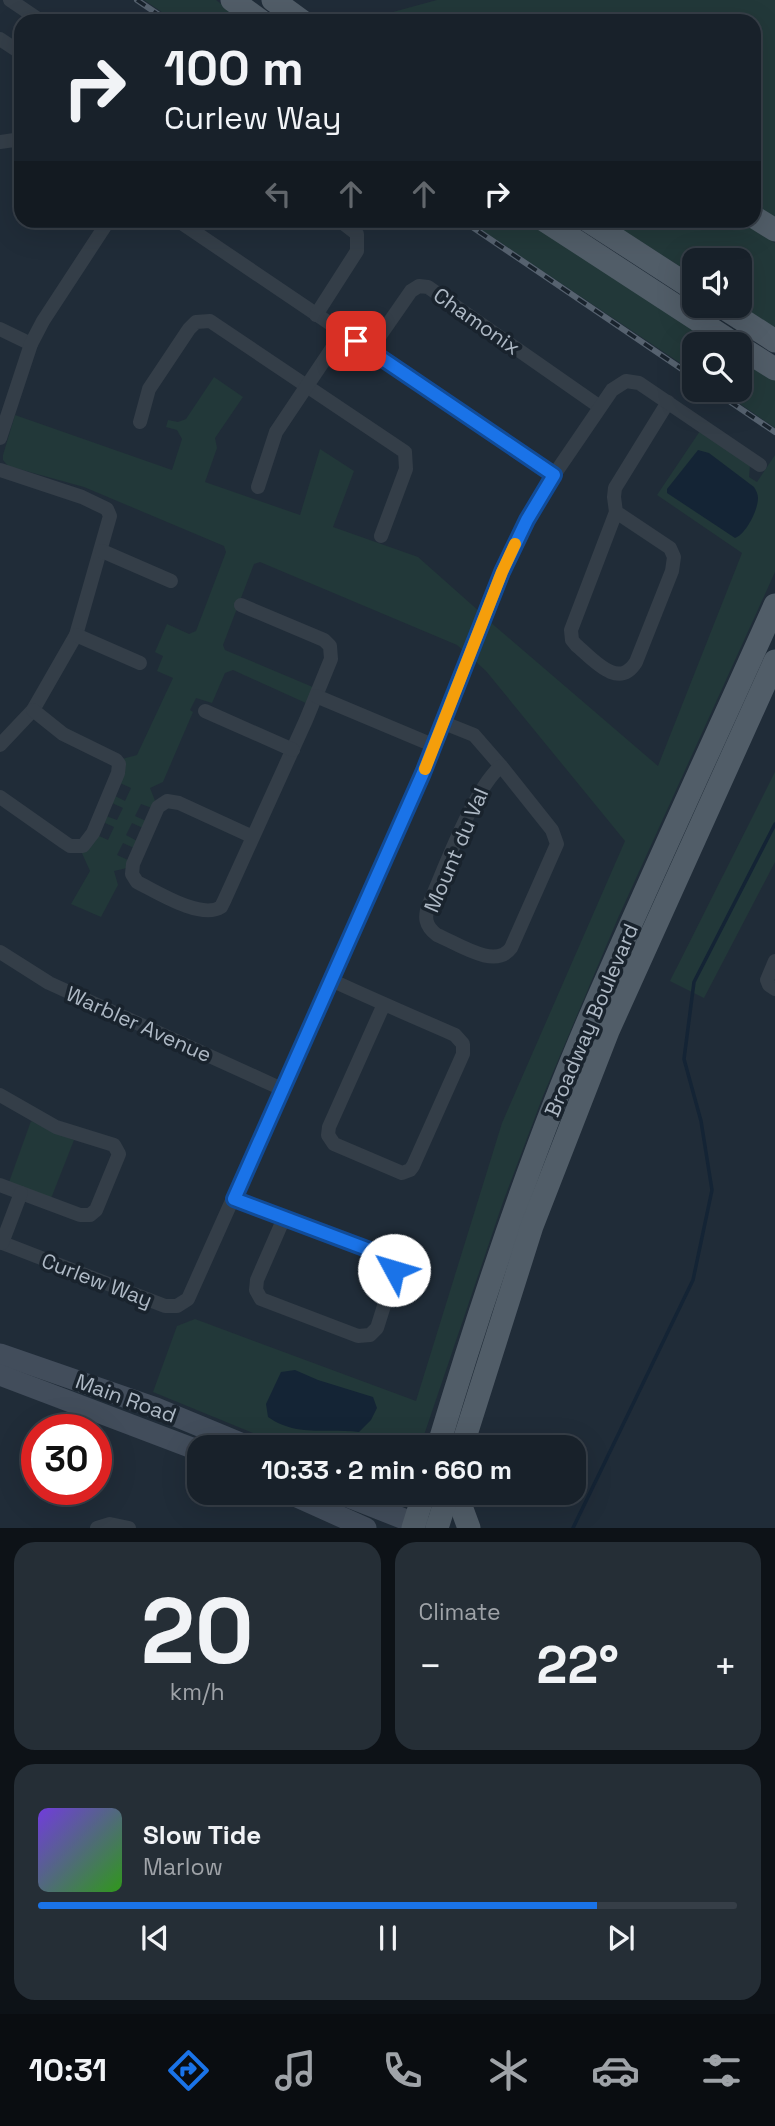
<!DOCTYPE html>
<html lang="en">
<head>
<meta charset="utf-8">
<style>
  :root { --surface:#18212a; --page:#252e36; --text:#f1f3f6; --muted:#9fa3a8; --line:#363e47; --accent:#1a73e8 }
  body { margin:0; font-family:"Space Grotesk",sans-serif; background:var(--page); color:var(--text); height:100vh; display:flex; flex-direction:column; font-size:26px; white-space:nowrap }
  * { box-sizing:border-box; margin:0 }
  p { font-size:23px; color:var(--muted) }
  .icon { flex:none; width:38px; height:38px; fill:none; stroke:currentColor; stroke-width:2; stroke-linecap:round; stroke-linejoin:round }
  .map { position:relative; height:1528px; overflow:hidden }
  .panel { display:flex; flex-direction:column; gap:14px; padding:14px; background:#0d1217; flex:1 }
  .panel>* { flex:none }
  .guide { position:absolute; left:14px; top:14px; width:747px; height:214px; border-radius:21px; box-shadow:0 7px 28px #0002,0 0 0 2px var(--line); background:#18212a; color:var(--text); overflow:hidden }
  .tools { position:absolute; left:682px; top:248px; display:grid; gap:14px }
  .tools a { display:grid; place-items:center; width:70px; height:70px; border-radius:14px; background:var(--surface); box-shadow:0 7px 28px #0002,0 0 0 2px var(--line); font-size:35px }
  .speed { position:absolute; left:21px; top:1414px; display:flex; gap:14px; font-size:35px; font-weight:700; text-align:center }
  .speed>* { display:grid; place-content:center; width:91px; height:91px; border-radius:50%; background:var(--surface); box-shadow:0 7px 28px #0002,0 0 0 2px var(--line); line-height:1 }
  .speed .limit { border:10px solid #d22; background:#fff; color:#111 }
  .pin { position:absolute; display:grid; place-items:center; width:60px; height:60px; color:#fff; margin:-30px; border-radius:14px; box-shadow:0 4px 10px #0006 }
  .me { position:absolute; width:77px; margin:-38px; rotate:309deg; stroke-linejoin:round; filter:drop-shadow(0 0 5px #0008) }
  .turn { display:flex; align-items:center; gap:24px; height:147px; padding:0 35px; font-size:32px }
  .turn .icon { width:91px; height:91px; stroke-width:2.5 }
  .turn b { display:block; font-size:49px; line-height:60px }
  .lanes { display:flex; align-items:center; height:66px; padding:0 35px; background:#0003; justify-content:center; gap:35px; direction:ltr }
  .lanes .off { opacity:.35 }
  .big { font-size:52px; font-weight:600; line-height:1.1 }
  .panel .card { flex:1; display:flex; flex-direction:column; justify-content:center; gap:10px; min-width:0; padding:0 24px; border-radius:21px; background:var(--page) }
  .panel .dial { align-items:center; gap:0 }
  .dial b { font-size:91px; line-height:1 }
  .song { display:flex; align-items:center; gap:21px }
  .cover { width:84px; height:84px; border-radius:10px; background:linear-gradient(135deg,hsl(260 70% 55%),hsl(110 70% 35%)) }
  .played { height:7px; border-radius:4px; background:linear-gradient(90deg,var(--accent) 80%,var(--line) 80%) }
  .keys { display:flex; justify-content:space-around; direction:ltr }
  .heat { display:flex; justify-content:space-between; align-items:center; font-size:38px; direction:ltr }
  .panel .tiles { flex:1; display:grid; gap:14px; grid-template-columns:1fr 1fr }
  .card:last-child { grid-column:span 2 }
  .trip { position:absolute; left:187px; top:1435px; width:399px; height:70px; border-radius:21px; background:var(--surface); box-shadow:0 7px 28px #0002,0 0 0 2px var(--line); font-weight:600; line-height:70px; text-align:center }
  .menu { display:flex; height:112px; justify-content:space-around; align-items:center; background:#0a0d11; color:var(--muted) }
  .menu .icon { width:49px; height:49px }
  .menu .current { color:var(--accent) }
  .menu b { font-size:32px; color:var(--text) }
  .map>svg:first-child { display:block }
  .green { fill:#223839 }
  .water { fill:#142435 }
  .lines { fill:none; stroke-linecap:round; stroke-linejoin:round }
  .stream { stroke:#142435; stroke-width:3.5 }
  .minor { stroke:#343e48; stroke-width:14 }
  .secondary { stroke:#424d5b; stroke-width:21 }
  .primary { stroke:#515d68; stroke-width:23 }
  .rail-casing { stroke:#56626f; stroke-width:6 }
  .rail { stroke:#19232d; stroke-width:3.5; stroke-dasharray:10; stroke-linecap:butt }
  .route-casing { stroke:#114b97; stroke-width:18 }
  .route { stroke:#1a73e8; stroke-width:12 }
  .slow { stroke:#f59e0b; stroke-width:12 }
  .labels { text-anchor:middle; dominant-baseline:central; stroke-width:7; stroke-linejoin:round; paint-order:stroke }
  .street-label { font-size:21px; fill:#aeb9c5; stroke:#19232d }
</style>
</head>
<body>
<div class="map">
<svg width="775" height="1528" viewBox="0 0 775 1528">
  <rect width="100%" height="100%" fill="#202c38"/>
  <g class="green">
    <path d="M144,0H216L243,21H175Z"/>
    <path d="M437,0H775V218L754,205V21H360Z"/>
    <path d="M468,221H537L723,345H695V373Z"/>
    <path d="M608,221H740L775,243V328L740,306V261H695V276Z"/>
    <path d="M740,356L775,379V428L720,390H740Z"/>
    <path d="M214,377L243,397L215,438L217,448L205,482L300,515L320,449L354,471L333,527L418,557L480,612L465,652L457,645L260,562L254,564L223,645L225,650L315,688L308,704L233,670L225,673L212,703L196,698L190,710L193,712L163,782L150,788L156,803L152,808L141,804L135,816L146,821L143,828L132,823L126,835L137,841L134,848L123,843L117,855L128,860L127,868L114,871L118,885L101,917L71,904L90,871L81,851L97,835L108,840L114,827L103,822L106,816L117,820L123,808L112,803L115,796L125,801L131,788L120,783L125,772L122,759L137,755L173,678L157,671L163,656L155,652L167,624L189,634L196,631L226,552L224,546L84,487L8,466L3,460V455L15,415L172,470L182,439L177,430L166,427L168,420L178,422L186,419Z"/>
    <path d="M700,431L750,465L749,477L757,482L775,455V572L618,918L543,1096L503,1202L421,1444L418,1447H287L153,1392L177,1326L195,1319L416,1401L502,1123L625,841L486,671L474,660L489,621L658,766L742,553L657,495Z"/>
    <path d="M775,772V862L704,998L670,981Z"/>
    <path d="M31,1121L74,1140L50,1201L8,1185Z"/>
  </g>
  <g class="water">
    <path d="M698,450L709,453L754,487C756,490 758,494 758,498C758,510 746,534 735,538L667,493V489Z"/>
    <path d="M295,1370L318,1380L373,1397L377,1408L371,1420L359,1432C326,1428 296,1437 268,1417L266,1404L281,1372Z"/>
  </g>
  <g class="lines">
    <path class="stream" d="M573,1528L693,1280L712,1190L701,1121L684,1059L694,982L775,824"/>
    <g class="minor">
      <path d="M10,0L41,21"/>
      <path d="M0,39L21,53"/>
      <path d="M0,142L21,139"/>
      <path d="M177,220L554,475"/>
      <path d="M316,315L357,251V234L339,220"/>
      <path d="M0,329L31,344"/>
      <path d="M370,350L411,291L419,286L428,287L600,407"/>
      <path d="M140,422L149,389L189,329L196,322L210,321L405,452L406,469L381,536"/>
      <path d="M0,438L31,344L43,321L109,220"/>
      <path d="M0,470L82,497L107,509L110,516L76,635L33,710L0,745"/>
      <path d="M258,487L276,432L343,332"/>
      <path d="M616,512L670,548L674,557L672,571L636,662C618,691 592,658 576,645L572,640L571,630L616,512L614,497L615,488L668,402"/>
      <path d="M102,551L171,581"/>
      <path d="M241,605L324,640L330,646L331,659L306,720L224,901L221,907C201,920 157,892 137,882L132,874L133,864L158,807L167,801L179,803L253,837"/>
      <path d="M76,635L140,663"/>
      <path d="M316,696L435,746"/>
      <path d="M205,711L293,750"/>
      <path d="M444,723L474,735L501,766"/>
      <path d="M501,766L552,830L557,844L511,948C495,970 457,943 437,935C425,926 424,917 429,904C445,868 473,790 501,766Z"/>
      <path d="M0,797L64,842L70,846H83L93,833L118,773L119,764L116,760L63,734L33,710"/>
      <path d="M0,952L49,983L282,1089"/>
      <path d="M775,961L767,980L769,985L775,989"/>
      <path d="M331,980C372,999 414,1017 455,1035L463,1044V1054L413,1166L410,1170L402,1173L334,1144L328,1135L329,1127L384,1004"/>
      <path d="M0,1095L56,1127L114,1145L119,1154L96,1210L90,1215H80L0,1185"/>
      <path d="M234,1199C274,1214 315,1229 355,1244C365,1248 383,1251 390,1259C394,1264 394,1269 394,1274L377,1328L370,1335L358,1336L261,1299L256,1290L257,1280L284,1218"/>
      <path d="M0,1242L165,1306H177L188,1299L423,773L515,544L554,475L612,390L626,381L639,383L760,465"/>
      <path d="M2,1243L21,1193"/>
      <path d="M97,1528L110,1524L129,1528"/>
    </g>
    <g class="secondary">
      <path d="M0,1354L156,1408L250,1447"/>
      <path d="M0,1375L200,1451"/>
      <path d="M288,1493L366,1528"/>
      <path d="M338,1493L427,1528"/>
    </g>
    <g class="primary">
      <path d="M232,0L261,21"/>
      <path d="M273,0L302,21"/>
      <path d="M754,217L775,230"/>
      <path d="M544,220L736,345"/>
      <path d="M587,220L695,290"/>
      <path d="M721,306L775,341"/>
      <path d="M740,347L775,369"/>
      <path d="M248,1446L252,1447"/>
      <path d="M438,1447C482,1300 531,1153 592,1012C651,876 714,741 775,605"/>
      <path d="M462,1447L532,1226L608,1031L775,661"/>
      <path d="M463,1493L462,1509L469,1528"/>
      <path d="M413,1528L424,1493"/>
      <path d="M437,1528L448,1493"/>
    </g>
    <defs>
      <g id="rail">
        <path d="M137,0L168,21"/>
        <path d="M462,220L695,378"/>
        <path d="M713,390L775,432"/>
      </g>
    </defs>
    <use href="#rail" class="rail-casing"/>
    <use href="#rail" class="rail"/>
  </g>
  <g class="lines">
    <defs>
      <path id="route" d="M356,341L554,475L527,520L502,572L423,773L234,1199L383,1255L392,1262L394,1270"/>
    </defs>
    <use href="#route" class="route-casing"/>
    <use href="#route" class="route"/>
    <path class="slow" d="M425,769L502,572L515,544"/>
  </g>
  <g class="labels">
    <g class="street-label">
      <text transform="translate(477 321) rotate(35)">Chamonix</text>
      <text transform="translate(456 850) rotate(-67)">Mount du Val</text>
      <text transform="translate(591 1020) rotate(-67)">Broadway Boulevard</text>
      <text transform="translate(139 1024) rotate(24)">Warbler Avenue</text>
      <text transform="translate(97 1280) rotate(21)">Curlew Way</text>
      <text transform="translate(126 1398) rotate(20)">Main Road</text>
    </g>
  </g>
</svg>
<div class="tools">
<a><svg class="icon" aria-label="sound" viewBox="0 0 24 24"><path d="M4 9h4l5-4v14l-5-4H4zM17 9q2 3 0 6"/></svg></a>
<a><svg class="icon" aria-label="search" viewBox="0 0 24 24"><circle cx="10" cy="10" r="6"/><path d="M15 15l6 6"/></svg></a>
</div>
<div class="speed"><div class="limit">30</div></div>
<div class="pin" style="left:356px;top:341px;background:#d93025"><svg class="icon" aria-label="arrive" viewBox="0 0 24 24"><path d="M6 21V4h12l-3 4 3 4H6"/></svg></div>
<svg class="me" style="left:394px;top:1270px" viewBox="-20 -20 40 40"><circle r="19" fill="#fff"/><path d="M0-13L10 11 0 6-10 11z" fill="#1a73e8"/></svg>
<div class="trip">10:33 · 2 min · 660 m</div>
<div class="guide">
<div class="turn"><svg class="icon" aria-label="right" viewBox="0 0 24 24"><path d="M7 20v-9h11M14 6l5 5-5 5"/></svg><div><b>100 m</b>Curlew Way</div></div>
<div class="lanes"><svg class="icon off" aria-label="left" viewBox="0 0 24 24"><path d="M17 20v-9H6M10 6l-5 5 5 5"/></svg><svg class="icon off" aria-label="ahead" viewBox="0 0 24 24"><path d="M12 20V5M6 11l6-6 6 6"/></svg><svg class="icon off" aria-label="ahead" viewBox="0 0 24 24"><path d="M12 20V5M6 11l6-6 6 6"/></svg><svg class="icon" aria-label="right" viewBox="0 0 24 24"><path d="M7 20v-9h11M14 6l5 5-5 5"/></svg></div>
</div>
</div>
<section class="panel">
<div class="tiles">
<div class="card dial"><b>20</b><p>km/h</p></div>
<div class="card"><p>Climate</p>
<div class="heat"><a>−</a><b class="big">22°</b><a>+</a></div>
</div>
<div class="card">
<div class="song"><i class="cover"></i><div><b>Slow Tide</b><p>Marlow</p></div></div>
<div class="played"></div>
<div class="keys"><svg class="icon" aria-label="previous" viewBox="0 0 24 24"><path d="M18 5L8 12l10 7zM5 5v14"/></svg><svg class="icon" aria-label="pause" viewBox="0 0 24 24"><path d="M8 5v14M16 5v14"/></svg><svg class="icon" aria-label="next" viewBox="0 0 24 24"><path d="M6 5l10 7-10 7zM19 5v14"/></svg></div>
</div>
</div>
</section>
<nav class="menu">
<b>10:31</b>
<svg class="icon current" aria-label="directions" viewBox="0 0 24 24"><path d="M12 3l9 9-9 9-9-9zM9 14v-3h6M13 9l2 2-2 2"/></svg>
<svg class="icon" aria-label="music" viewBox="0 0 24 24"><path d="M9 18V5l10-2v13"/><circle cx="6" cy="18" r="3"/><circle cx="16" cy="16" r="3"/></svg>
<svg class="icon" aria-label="phone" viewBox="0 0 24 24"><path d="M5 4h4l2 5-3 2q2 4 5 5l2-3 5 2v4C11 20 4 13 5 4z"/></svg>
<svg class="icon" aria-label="climate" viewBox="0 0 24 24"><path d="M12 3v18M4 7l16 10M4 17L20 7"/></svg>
<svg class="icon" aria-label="car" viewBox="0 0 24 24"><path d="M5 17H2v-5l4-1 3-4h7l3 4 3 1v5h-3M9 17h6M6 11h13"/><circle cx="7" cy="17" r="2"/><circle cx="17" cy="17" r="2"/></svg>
<svg class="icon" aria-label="filters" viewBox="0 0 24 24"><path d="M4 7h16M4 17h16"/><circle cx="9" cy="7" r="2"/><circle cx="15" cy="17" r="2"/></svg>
</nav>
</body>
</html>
